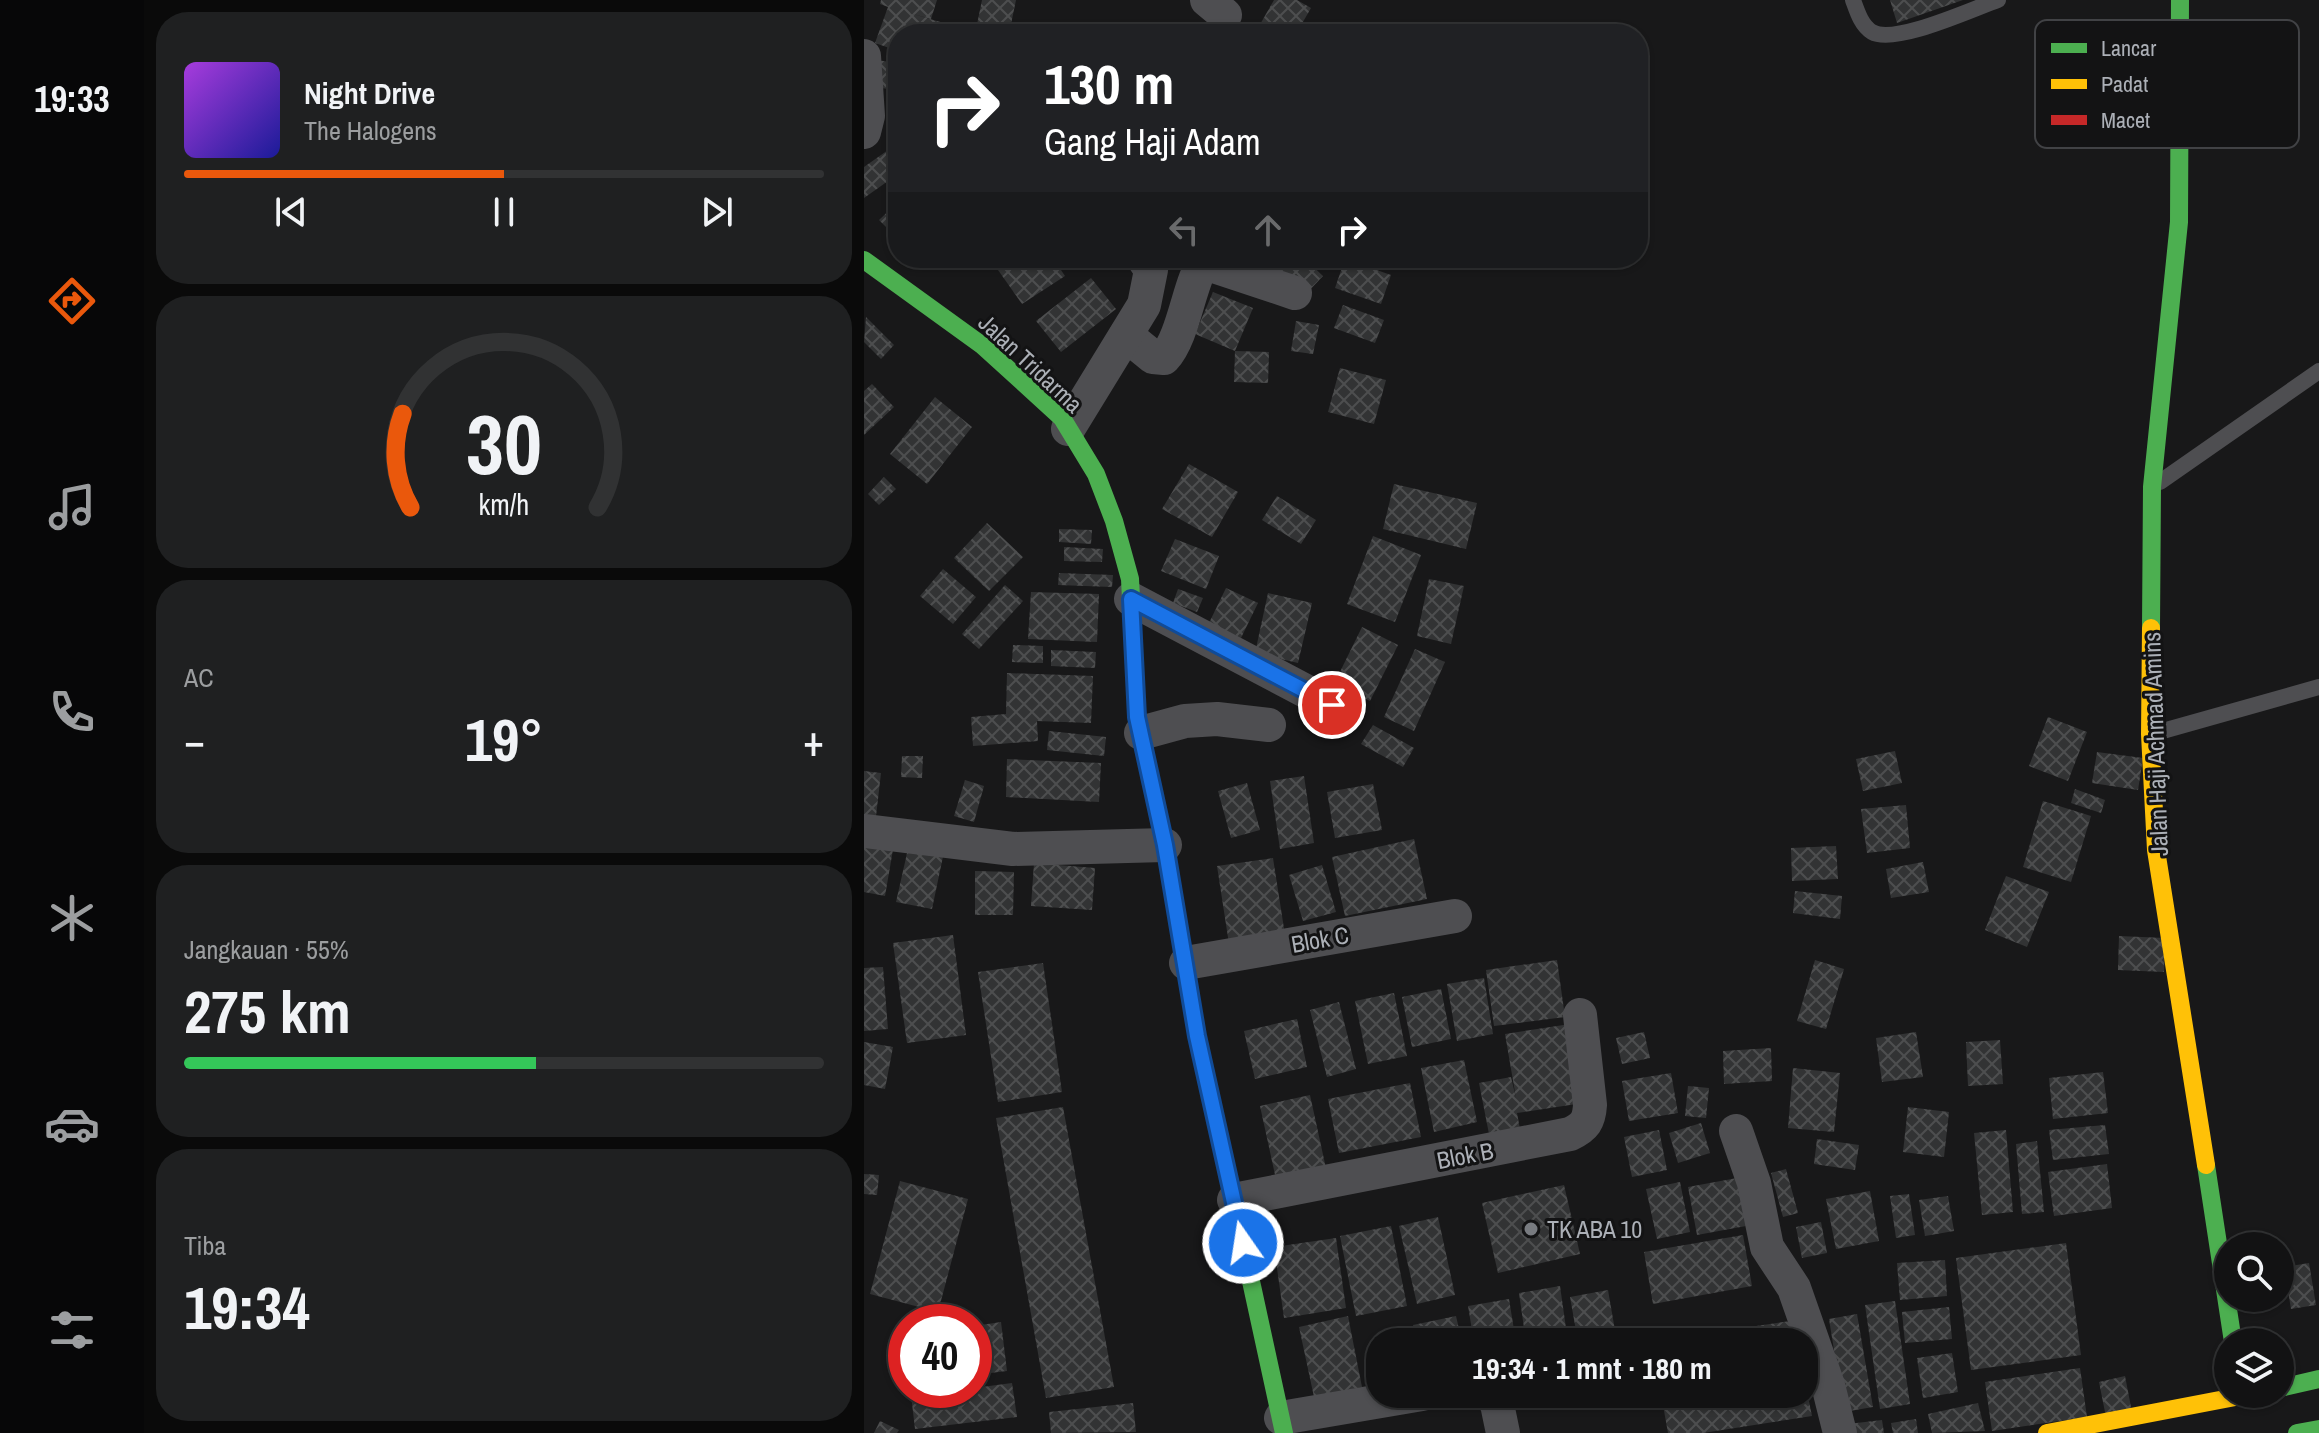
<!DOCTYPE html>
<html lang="id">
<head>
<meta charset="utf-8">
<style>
  :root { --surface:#121213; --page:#1f2021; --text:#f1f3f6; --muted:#9c9ea0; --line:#313233; --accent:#ea580c }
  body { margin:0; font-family:"Archivo Narrow",sans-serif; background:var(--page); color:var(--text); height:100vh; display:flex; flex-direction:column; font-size:30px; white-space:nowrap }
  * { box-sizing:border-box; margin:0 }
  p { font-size:26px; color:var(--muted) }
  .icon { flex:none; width:44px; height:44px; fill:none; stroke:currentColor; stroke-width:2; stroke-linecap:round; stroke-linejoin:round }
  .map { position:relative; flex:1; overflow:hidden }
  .sheet { display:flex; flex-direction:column; gap:12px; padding:12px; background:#0a0a0a; width:720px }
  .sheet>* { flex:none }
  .top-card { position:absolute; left:24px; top:24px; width:760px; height:244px; border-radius:32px; box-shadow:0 2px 6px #0004,0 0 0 2px var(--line); background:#202124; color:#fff; overflow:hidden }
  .fabs { position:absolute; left:1350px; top:1232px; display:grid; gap:16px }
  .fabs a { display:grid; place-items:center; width:80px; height:80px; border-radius:50%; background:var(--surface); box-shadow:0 2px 6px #0004,0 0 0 2px var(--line); font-size:40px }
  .speed { position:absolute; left:24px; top:1304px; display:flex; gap:16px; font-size:40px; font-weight:700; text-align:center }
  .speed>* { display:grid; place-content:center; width:104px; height:104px; border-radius:50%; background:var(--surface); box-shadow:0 2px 6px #0004,0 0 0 2px var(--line); line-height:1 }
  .speed .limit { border:12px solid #d22; background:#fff; color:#111 }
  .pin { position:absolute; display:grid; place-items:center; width:68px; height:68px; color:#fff; margin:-34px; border:4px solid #fff; border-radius:50%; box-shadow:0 2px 8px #0007 }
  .me { position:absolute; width:88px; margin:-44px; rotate:347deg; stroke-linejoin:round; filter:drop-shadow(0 0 6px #0008) }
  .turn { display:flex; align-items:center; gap:28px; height:168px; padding:0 24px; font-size:36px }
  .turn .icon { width:104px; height:104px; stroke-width:2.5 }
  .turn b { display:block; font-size:56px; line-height:68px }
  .lanes { display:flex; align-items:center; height:76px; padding:0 24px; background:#0003; justify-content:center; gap:40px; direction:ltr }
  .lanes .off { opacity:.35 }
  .big { font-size:60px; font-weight:700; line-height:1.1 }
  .sheet .card { flex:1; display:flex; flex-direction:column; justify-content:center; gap:12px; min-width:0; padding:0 28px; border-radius:32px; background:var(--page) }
  .sheet .dial { align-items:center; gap:0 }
  .dial svg { height:208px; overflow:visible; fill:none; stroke:var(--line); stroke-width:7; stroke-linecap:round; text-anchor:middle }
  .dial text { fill:var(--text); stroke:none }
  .song { display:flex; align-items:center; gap:24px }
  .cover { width:96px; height:96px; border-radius:12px; background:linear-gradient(135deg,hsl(280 70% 55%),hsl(240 70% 35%)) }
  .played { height:8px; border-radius:4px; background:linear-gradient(90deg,var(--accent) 50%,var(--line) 50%) }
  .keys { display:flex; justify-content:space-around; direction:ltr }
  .heat { display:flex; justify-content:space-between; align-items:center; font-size:44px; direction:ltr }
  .charge { height:12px; border-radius:6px; background:linear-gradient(90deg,#34c759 55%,var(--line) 0) }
  .trip { position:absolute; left:502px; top:1328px; width:452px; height:80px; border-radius:32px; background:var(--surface); box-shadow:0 2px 6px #0004,0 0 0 2px var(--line); font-weight:700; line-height:80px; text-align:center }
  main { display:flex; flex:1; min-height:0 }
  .dock { display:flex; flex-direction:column; width:144px; justify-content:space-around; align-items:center; background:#070708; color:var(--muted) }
  .dock .icon { width:56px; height:56px }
  .dock .active { color:var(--accent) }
  .dock b { font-size:36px; color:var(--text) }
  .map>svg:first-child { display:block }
  .building { fill:url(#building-cross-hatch) }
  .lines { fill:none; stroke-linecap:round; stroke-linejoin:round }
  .lane { stroke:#4e4e51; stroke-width:16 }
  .street { stroke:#4e4e51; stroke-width:34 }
  .fast { stroke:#4caf50; stroke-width:18 }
  .slow { stroke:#ffc107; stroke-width:18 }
  .jam { stroke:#c62828; stroke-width:18 }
  .route-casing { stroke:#114b97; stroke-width:20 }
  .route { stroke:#1a73e8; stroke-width:14 }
  .poi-dot { fill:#787b80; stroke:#131314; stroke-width:3 }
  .labels { text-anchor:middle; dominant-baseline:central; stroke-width:6; stroke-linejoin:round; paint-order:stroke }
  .street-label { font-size:24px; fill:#acb0b7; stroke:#131314 }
  .poi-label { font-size:24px; fill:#acb0b7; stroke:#131314; text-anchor:start }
  .key { fill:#131314; stroke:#414245; stroke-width:2 }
  .key-label { font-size:22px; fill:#acb0b7 }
</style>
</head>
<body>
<main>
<nav class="dock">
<b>19:33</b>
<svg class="icon active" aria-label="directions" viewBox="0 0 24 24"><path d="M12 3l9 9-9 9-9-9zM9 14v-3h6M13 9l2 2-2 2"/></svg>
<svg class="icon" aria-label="music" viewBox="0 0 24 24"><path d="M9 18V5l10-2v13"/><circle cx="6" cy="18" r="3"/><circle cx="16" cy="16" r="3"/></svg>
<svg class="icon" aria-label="phone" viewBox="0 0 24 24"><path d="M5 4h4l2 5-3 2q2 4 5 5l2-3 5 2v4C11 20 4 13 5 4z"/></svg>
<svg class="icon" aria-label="climate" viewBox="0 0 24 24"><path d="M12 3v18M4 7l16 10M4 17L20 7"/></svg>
<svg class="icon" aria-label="car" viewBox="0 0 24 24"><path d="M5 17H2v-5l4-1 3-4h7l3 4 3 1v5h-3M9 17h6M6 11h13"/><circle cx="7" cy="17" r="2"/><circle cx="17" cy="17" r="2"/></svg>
<svg class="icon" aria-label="filters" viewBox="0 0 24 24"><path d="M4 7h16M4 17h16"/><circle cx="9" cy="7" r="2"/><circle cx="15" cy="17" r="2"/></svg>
</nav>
<section class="sheet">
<div class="card">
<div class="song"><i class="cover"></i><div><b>Night Drive</b><p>The Halogens</p></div></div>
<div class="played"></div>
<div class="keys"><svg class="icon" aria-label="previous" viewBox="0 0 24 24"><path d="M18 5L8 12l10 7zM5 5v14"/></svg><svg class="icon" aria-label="pause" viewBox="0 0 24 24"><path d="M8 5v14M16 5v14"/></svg><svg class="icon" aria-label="next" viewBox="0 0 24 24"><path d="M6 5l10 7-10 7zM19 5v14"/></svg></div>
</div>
<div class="card dial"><svg viewBox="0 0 100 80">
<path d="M14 69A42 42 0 1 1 86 69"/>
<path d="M14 69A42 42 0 0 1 11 33" stroke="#ea580c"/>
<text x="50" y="56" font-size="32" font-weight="700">30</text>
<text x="50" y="72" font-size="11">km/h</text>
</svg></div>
<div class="card"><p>AC</p>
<div class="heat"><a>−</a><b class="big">19°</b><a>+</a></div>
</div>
<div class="card"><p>Jangkauan · 55%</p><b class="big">275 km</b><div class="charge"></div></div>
<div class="card"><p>Tiba</p><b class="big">19:34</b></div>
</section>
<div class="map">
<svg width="1455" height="1433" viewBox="0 0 1455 1433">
  <defs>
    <pattern id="building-cross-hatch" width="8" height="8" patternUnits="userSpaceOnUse" patternTransform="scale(2)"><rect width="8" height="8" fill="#323334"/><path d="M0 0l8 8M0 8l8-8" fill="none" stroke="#4d4e4f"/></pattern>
  </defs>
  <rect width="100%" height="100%" fill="#181819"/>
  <g class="building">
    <path d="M17,0H73L67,19L42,12L97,28L96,34H34V51L11,43L24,7L16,4Z"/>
    <path d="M118,0H152L145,34H111Z"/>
    <path d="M410,0H433L447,8L432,34H404L394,28Z"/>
    <path d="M1026,0H1099L1033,23Z"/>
    <path d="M12,60L34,63V90L8,87Z"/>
    <path d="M34,143V174L0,198V167Z"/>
    <path d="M34,202V239L15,220Z"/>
    <path d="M152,258H189L201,276L158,304L134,270Z"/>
    <path d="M427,258H440L459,276L440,296L414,272Z"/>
    <path d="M481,259L527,275L517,304L471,288Z"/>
    <path d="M227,278L252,309L197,352L172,321Z"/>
    <path d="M349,292L389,308L371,351L331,334Z"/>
    <path d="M479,305L520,320L511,343L470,328Z"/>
    <path d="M2,317L30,345L17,359L0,342Z"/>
    <path d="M432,321L455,325L449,354L427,351Z"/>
    <path d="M371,351L405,352L404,383L370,382Z"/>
    <path d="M476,368L522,380L510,424L464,412Z"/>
    <path d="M8,384L30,407L0,435V391Z"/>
    <path d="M71,397L108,427L63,484L26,454Z"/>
    <path d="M325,464L374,492L348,537L298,509Z"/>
    <path d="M20,477L32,489L15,505L4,494Z"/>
    <path d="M530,484L613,503L602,549L519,529Z"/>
    <path d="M413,496L452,520L437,544L398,520Z"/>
    <path d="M123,523L159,557L125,591L90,558Z"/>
    <path d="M195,529L228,530L227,544L195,542Z"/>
    <path d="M509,536L557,555L531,622L483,604Z"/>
    <path d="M311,539L355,556L342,589L297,571Z"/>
    <path d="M200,547L239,549L238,562L200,561Z"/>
    <path d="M79,569L112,597L89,624L56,596Z"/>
    <path d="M195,573L249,575L248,587L194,585Z"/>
    <path d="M565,579L600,586L587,644L553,636Z"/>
    <path d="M141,585L159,601L115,649L98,634Z"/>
    <path d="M362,588L394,603L377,638L345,623Z"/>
    <path d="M314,589L339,598L333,612L309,603Z"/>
    <path d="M167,592L235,594L233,642L164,639Z"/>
    <path d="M404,593L448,603L434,663L391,653Z"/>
    <path d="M498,627L534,645L506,701L470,684Z"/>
    <path d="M149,645L179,646V663L148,662Z"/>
    <path d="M551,649L581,662L550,731L520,717Z"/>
    <path d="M187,650L232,652L231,668L187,666Z"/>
    <path d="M143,673L229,676L227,723L173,721L174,741L109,746L107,717L142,714Z"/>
    <path d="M1184,717L1223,732L1204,781L1165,766Z"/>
    <path d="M509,725L550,748L539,767L497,744Z"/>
    <path d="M185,731L242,737L240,756L183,750Z"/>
    <path d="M1031,751L1038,783L999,791L992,759Z"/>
    <path d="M1233,752L1279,758L1274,790L1228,783Z"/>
    <path d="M38,756H59L58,778L37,777Z"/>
    <path d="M143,759L237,763L235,802L142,797Z"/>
    <path d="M0,771L17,773L11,825L0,823Z"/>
    <path d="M440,776L450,843L416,849L406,781Z"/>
    <path d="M101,780L120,786L110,822L90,816Z"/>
    <path d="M383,783L396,830L367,838L354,791Z"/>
    <path d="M509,784L518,830L471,838L463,792Z"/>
    <path d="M1211,789L1241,800L1237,813L1207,803Z"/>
    <path d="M1179,801L1227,816L1207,882L1159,867Z"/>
    <path d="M1042,805L1046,848L1003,853L997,809Z"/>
    <path d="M31,838L21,896L0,892V845Z"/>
    <path d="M550,839L563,899L481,916L468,857Z"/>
    <path d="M46,840L81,847L68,909L32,902Z"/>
    <path d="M972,846L974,879L928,881L927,848Z"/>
    <path d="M409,858L421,935L365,944L353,866Z"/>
    <path d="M1059,862L1065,892L1027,898L1022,869Z"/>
    <path d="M170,863L231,868L228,910L167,906Z"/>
    <path d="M458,865L472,912L439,921L425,875Z"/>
    <path d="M111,871L150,872L149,915H111Z"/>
    <path d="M1142,876L1185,892L1163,947L1121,930Z"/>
    <path d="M931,891L978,896L976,919L929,913Z"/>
    <path d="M89,935L102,1035L43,1043L29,943Z"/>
    <path d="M1255,936L1301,938L1300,972L1254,970Z"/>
    <path d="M693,960L701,1017L630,1026L622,970Z"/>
    <path d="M951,960L980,969L962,1029L933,1021Z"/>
    <path d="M179,963L198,1092L134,1102L114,972Z"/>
    <path d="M19,967L24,1029L0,1031V968Z"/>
    <path d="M620,978L629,1034L593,1041L583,984Z"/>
    <path d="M577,989L587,1039L548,1047L538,997Z"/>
    <path d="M530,993L543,1056L504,1064L491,1001Z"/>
    <path d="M475,1002L492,1069L463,1077L446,1010Z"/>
    <path d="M433,1019L443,1067L391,1079L380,1031Z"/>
    <path d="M706,1024L719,1103L653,1113L656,1129L625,1134L615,1083L647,1077L652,1098L641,1034Z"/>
    <path d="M780,1032L786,1058L758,1064L752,1038Z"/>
    <path d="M1052,1032L1059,1077L1018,1082L1012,1038Z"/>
    <path d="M1136,1040L1139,1084L1104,1086L1102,1042Z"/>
    <path d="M0,1042L29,1047L21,1089L0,1085Z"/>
    <path d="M907,1048L908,1081L860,1084L859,1051Z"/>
    <path d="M600,1060L613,1122L570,1132L557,1068Z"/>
    <path d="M929,1068L976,1073L970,1132L924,1128Z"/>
    <path d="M1239,1072L1244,1113L1189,1119L1185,1078Z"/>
    <path d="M807,1073L814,1113L765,1121L758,1081Z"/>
    <path d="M546,1083L557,1137L475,1153L464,1099Z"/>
    <path d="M824,1086L845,1088L842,1118L821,1116Z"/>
    <path d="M446,1095L463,1173L413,1184L396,1106Z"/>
    <path d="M199,1107L250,1387L182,1398L132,1118Z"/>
    <path d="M1044,1107L1085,1112L1080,1157L1039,1152Z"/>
    <path d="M837,1123L846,1153L814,1163L805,1133Z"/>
    <path d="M1241,1125L1245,1154L1189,1160L1185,1130Z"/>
    <path d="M795,1130L803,1170L768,1177L760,1137Z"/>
    <path d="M1142,1130L1149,1212L1118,1215L1110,1133Z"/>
    <path d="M953,1139L995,1145L991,1170L950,1164Z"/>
    <path d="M1173,1141L1180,1212L1158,1214L1152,1144Z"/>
    <path d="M1243,1164L1248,1208L1190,1216L1184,1172Z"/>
    <path d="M922,1169L934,1213L919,1217L907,1173Z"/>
    <path d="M0,1174L15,1175L13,1195L0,1194Z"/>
    <path d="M884,1176L893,1224L833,1235L824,1187Z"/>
    <path d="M36,1181L104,1199L74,1312L6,1294Z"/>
    <path d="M816,1182L826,1232L793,1239L782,1189Z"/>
    <path d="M700,1185L716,1254L634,1273L618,1203Z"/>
    <path d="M1006,1191L1015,1241L972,1249L962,1199Z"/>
    <path d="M1045,1194L1051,1235L1032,1238L1026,1196Z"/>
    <path d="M1084,1196L1090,1231L1061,1236L1055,1200Z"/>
    <path d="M574,1217L591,1295L553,1304L535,1226Z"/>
    <path d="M957,1222L963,1253L938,1258L932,1227Z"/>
    <path d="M527,1226L543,1306L492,1316L476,1236Z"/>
    <path d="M879,1235L888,1286L789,1304L780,1252Z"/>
    <path d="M472,1238L482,1308L420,1318L410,1247Z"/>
    <path d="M1202,1243L1217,1355L1107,1370L1092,1258Z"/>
    <path d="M1081,1260L1083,1296L1036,1300L1033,1263Z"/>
    <path d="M1445,1263L1452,1305L1427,1309L1420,1267Z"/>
    <path d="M696,1286L704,1342H662L655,1293Z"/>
    <path d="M744,1290L753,1342H714L706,1297Z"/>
    <path d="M645,1299L652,1342H610L604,1306Z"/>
    <path d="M1031,1301L1046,1404L1016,1409L1001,1305Z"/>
    <path d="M1085,1307L1088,1339L1041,1343L1038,1312Z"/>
    <path d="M993,1314L1009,1407L980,1412L965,1319Z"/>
    <path d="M484,1316L498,1387L450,1397L435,1327Z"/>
    <path d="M592,1316L598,1342H553L549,1325Z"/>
    <path d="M933,1320L936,1342H798V1340Z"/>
    <path d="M137,1322L143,1371L110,1375V1326Z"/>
    <path d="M42,1334V1383L32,1385L26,1336Z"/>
    <path d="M516,1343V1378L509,1379L503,1346Z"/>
    <path d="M1088,1353L1094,1392L1059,1398L1053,1358Z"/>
    <path d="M1216,1368L1223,1417L1128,1431L1121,1382Z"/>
    <path d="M1261,1376L1268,1412L1242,1417L1235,1382Z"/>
    <path d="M940,1377L948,1416L839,1433H804L797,1394H940Z"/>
    <path d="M148,1383L153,1417L51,1429L47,1395L110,1390V1388Z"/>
    <path d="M269,1403L272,1432L187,1433L185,1412Z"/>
    <path d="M1114,1403L1121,1431L1068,1433L1064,1414Z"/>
    <path d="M1052,1419L1054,1433H1029L1027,1423Z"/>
    <path d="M1018,1420L1020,1433H985L984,1424Z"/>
    <path d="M16,1421L35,1430L33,1433H10Z"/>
  </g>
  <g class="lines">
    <g class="lane">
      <path d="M989,0C993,11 997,25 1008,32C1031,45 1108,9 1134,0"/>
      <path d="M1296,482L1455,371"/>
      <path d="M1288,734L1455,687"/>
    </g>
    <g class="street">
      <path d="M343,0L361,15"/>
      <path d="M0,56L4,116L0,132"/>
      <path d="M262,335L289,357L300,358C321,336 326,275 341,263L431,293"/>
      <path d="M204,429L280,305L287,270L279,258"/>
      <path d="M267,599L468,705"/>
      <path d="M277,733L321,721L353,719L405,725"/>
      <path d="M0,831L149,849L301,845"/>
      <path d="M322,963L591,916"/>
      <path d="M872,1131L890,1183L903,1247L930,1288L964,1385L976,1433"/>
      <path d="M370,1200L706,1134C721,1127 725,1121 726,1105L716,1015"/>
      <path d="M626,1394L633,1404L639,1433"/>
      <path d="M417,1418L558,1394"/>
    </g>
    <g class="fast">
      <path d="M0,260L119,346L198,418L232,474L250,521L266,579L273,717L301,845L323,975"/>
      <path d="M1287,628L1288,487L1315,222L1316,0"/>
      <path d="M1342,1165L1369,1342"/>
      <path d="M375,1226L420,1433"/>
      <path d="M1416,1388L1455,1379"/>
      <path d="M1433,1433L1455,1429"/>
    </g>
    <g class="slow">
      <path d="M1287,628L1286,734L1292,850L1342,1165"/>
      <path d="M1183,1433L1387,1394"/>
    </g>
    <path class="jam" d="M323,975L333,1036L375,1226"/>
  </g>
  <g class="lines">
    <defs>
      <path id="route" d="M379,1243L333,1036L301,845L273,717L267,599L468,705"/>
    </defs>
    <use href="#route" class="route-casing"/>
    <use href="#route" class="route"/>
  </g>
  <circle class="poi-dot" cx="667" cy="1229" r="8"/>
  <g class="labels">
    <g class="street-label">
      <text transform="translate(167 363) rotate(43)">Jalan Tridarma</text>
      <text transform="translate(1291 744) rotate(-92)">Jalan Haji Achmad Amins</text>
      <text transform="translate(456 939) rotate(-10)">Blok C</text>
      <text transform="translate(601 1155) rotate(-11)">Blok B</text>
    </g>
    <g class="poi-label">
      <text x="683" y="1229">TK ABA 10</text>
    </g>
  </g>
  <rect x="1171" y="20" width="264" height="128" rx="12" class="key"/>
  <rect x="1187" y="43" width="36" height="10" fill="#4caf50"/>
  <rect x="1187" y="79" width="36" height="10" fill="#ffc107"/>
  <rect x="1187" y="115" width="36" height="10" fill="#c62828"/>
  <g class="key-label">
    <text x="1237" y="56">Lancar</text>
    <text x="1237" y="92">Padat</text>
    <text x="1237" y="128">Macet</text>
  </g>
</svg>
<div class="fabs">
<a><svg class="icon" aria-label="search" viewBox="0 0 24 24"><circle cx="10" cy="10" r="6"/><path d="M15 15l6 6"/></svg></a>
<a><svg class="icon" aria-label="layers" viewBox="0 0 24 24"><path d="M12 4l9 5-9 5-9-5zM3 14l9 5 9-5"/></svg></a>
</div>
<div class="speed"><div class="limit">40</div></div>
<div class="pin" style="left:468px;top:705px;background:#d93025"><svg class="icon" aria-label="arrive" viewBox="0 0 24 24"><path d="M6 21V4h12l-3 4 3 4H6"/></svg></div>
<svg class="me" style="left:379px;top:1243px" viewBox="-20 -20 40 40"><circle r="17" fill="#1a73e8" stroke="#fff" stroke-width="3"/><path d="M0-11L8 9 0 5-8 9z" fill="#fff"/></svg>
<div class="trip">19:34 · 1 mnt · 180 m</div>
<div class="top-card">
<div class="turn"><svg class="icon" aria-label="right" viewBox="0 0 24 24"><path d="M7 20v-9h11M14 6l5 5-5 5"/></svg><div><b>130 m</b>Gang Haji Adam</div></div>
<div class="lanes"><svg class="icon off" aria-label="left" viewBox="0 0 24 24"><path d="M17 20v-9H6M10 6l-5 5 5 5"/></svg><svg class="icon off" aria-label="ahead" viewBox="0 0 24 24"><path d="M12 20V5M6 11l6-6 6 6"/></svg><svg class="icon" aria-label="right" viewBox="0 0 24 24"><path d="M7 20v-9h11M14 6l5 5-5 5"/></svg></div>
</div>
</div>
</main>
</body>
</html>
